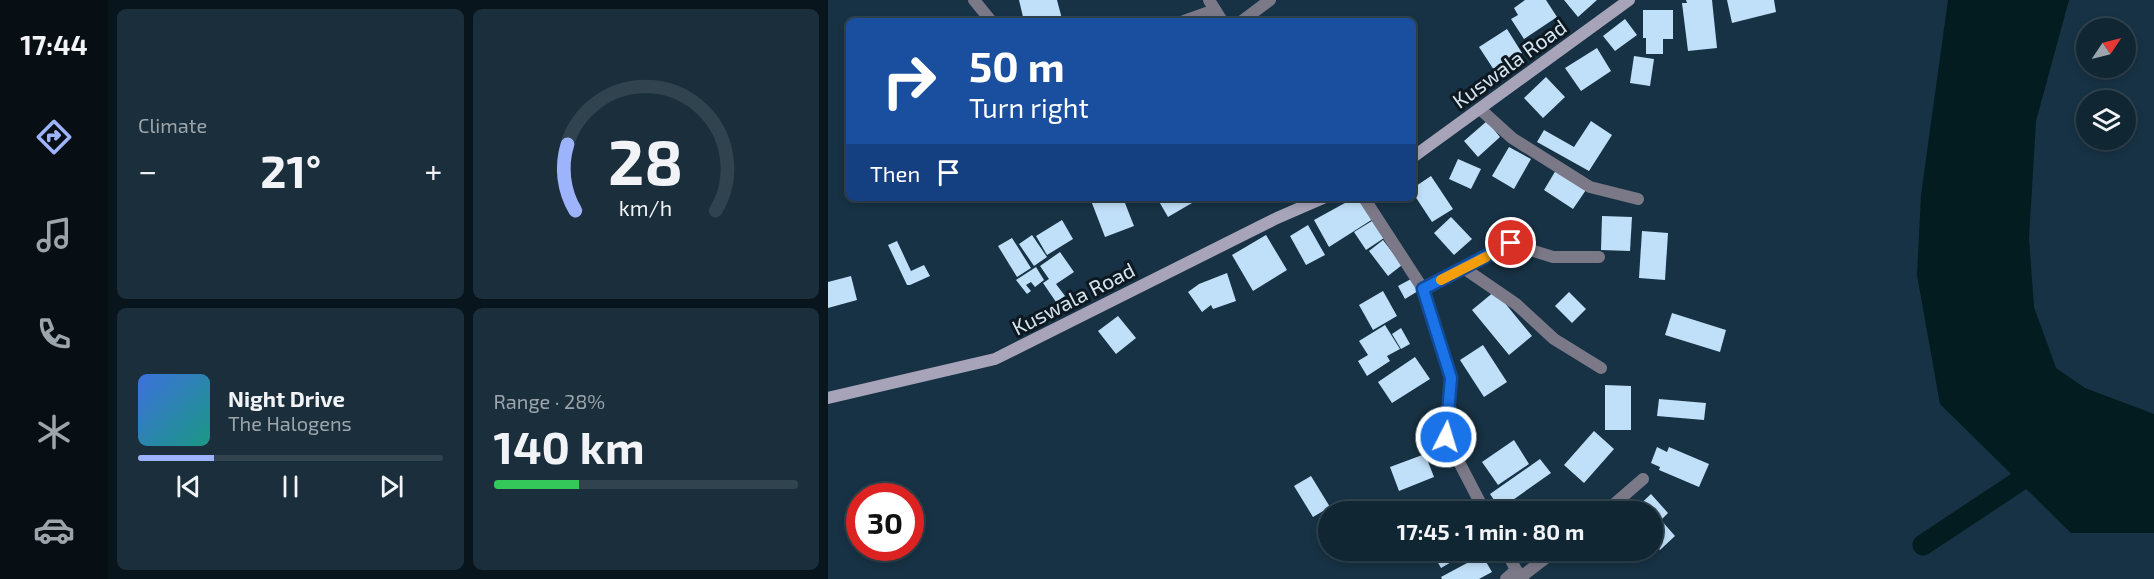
<!DOCTYPE html>
<html lang="en">
<head>
<meta charset="utf-8">
<style>
  :root { --surface:#112633; --page:#1a2e3b; --text:#f1f3f6; --muted:#9ca5ac; --line:#30434e; --accent:#9db4fd }
  body { margin:0; font-family:"Exo 2",sans-serif; background:var(--page); color:var(--text); height:100vh; display:flex; flex-direction:column; font-size:22px; white-space:nowrap }
  * { box-sizing:border-box; margin:0 }
  p { font-size:20px; color:var(--muted) }
  .icon { flex:none; width:33px; height:33px; fill:none; stroke:currentColor; stroke-width:2; stroke-linecap:round; stroke-linejoin:round }
  .map { position:relative; flex:1; overflow:hidden }
  .drawer { display:flex; flex-direction:column; gap:9px; padding:9px; background:#09151c; width:720px }
  .drawer>* { flex:none }
  .top-card { position:absolute; left:18px; top:18px; width:570px; height:183px; border-radius:9px; box-shadow:0 3px 9px #0003,0 0 0 2px var(--line); background:#1a4fa0; color:#fff; overflow:hidden }
  .needle { width:39px; rotate:55deg }
  .buttons { position:absolute; left:1248px; top:18px; display:grid; gap:12px }
  .buttons a { display:grid; place-items:center; width:60px; height:60px; border-radius:50%; background:var(--surface); box-shadow:0 3px 9px #0003,0 0 0 2px var(--line); font-size:30px }
  .speed { position:absolute; left:18px; top:483px; display:flex; gap:12px; font-size:30px; font-weight:700; text-align:center }
  .speed>* { display:grid; place-content:center; width:78px; height:78px; border-radius:50%; background:var(--surface); box-shadow:0 3px 9px #0003,0 0 0 2px var(--line); line-height:1 }
  .speed .limit { border:9px solid #d22; background:#fff; color:#111 }
  .pin { position:absolute; display:grid; place-items:center; width:51px; height:51px; color:#fff; margin:-26px; border:3px solid #fff; border-radius:50%; box-shadow:0 2px 6px #0007 }
  .me { position:absolute; width:66px; margin:-33px; rotate:5deg; stroke-linejoin:round; filter:drop-shadow(0 0 4px #0008) }
  .turn { display:flex; align-items:center; gap:21px; height:126px; padding:0 24px; font-size:27px }
  .turn .icon { width:78px; height:78px; stroke-width:2.5 }
  .turn b { display:block; font-size:42px; line-height:51px }
  .then { display:flex; align-items:center; height:57px; padding:0 24px; background:#0003; gap:12px; font-size:22px }
  .big { font-size:45px; font-weight:700; line-height:1.1 }
  .drawer .widget { flex:1; display:flex; flex-direction:column; justify-content:center; gap:9px; min-width:0; padding:0 21px; border-radius:9px; background:var(--page) }
  .drawer .dial { align-items:center; gap:0 }
  .dial svg { height:156px; overflow:visible; fill:none; stroke:var(--line); stroke-width:7; stroke-linecap:round; text-anchor:middle }
  .dial text { fill:var(--text); stroke:none }
  .song { display:flex; align-items:center; gap:18px }
  .cover { width:72px; height:72px; border-radius:9px; background:linear-gradient(135deg,hsl(220 70% 55%),hsl(170 70% 35%)) }
  .played { height:6px; border-radius:3px; background:linear-gradient(90deg,var(--accent) 25%,var(--line) 25%) }
  .keys { display:flex; justify-content:space-around; direction:ltr }
  .heat { display:flex; justify-content:space-between; align-items:center; font-size:33px; direction:ltr }
  .charge { height:9px; border-radius:4px; background:linear-gradient(90deg,#34c759 28%,var(--line) 0) }
  .drawer .tiles { flex:1; display:grid; gap:9px; grid-template-columns:repeat(2,1fr) }
  .trip { position:absolute; left:490px; top:501px; width:345px; height:60px; border-radius:30px; background:var(--surface); box-shadow:0 3px 9px #0003,0 0 0 2px var(--line); font-weight:700; line-height:60px; text-align:center }
  main { display:flex; flex:1; min-height:0 }
  .tabs { display:flex; flex-direction:column; width:108px; justify-content:space-around; align-items:center; background:#070f14; color:var(--muted) }
  .tabs .icon { width:42px; height:42px }
  .tabs .selected { color:var(--accent) }
  .tabs b { font-size:27px; color:var(--text) }
  .map>svg:first-child { display:block }
  .water { fill:#021c1f }
  .lines { fill:none; stroke-linecap:round; stroke-linejoin:round }
  .canal { stroke:#021c1f; stroke-width:21 }
  .building { fill:#c0dff8 }
  .street { stroke:#7b7988; stroke-width:12 }
  .secondary { stroke:#a7a4ba; stroke-width:12 }
  .route-casing { stroke:#114b97; stroke-width:15 }
  .route { stroke:#1a73e8; stroke-width:10 }
  .slow { stroke:#f59e0b; stroke-width:10 }
  .labels { text-anchor:middle; dominant-baseline:central; stroke-width:6; stroke-linejoin:round; paint-order:stroke }
  .street-label { font-size:21px; fill:#d4e4f0; stroke:#0d1821 }
</style>
</head>
<body>
<main>
<nav class="tabs">
<b>17:44</b>
<svg class="icon selected" aria-label="directions" viewBox="0 0 24 24"><path d="M12 3l9 9-9 9-9-9zM9 14v-3h6M13 9l2 2-2 2"/></svg>
<svg class="icon" aria-label="music" viewBox="0 0 24 24"><path d="M9 18V5l10-2v13"/><circle cx="6" cy="18" r="3"/><circle cx="16" cy="16" r="3"/></svg>
<svg class="icon" aria-label="phone" viewBox="0 0 24 24"><path d="M5 4h4l2 5-3 2q2 4 5 5l2-3 5 2v4C11 20 4 13 5 4z"/></svg>
<svg class="icon" aria-label="climate" viewBox="0 0 24 24"><path d="M12 3v18M4 7l16 10M4 17L20 7"/></svg>
<svg class="icon" aria-label="car" viewBox="0 0 24 24"><path d="M5 17H2v-5l4-1 3-4h7l3 4 3 1v5h-3M9 17h6M6 11h13"/><circle cx="7" cy="17" r="2"/><circle cx="17" cy="17" r="2"/></svg>
</nav>
<section class="drawer">
<div class="tiles">
<div class="widget"><p>Climate</p>
<div class="heat"><a>−</a><b class="big">21°</b><a>+</a></div>
</div>
<div class="widget dial"><svg viewBox="0 0 100 80">
<path d="M14 69A42 42 0 1 1 86 69"/>
<path d="M14 69A42 42 0 0 1 10 35" stroke="#9db4fd"/>
<text x="50" y="56" font-size="32" font-weight="700">28</text>
<text x="50" y="72" font-size="11">km/h</text>
</svg></div>
<div class="widget">
<div class="song"><i class="cover"></i><div><b>Night Drive</b><p>The Halogens</p></div></div>
<div class="played"></div>
<div class="keys"><svg class="icon" aria-label="previous" viewBox="0 0 24 24"><path d="M18 5L8 12l10 7zM5 5v14"/></svg><svg class="icon" aria-label="pause" viewBox="0 0 24 24"><path d="M8 5v14M16 5v14"/></svg><svg class="icon" aria-label="next" viewBox="0 0 24 24"><path d="M6 5l10 7-10 7zM19 5v14"/></svg></div>
</div>
<div class="widget"><p>Range · 28%</p><b class="big">140 km</b><div class="charge"></div></div>
</div>
</section>
<div class="map">
<svg width="1326" height="579" viewBox="0 0 1326 579">
  <rect width="100%" height="100%" fill="#173244"/>
  <path class="water" d="M1120,0H1241L1208,121L1201,238L1206,307L1228,368L1257,388L1326,414V533H1243L1112,404L1089,275L1093,195Z"/>
  <g class="lines">
    <path class="canal" d="M1095,545L1214,466"/>
  </g>
  <g class="building">
    <path d="M191,0H229L234,19L196,21Z"/>
    <path d="M697,0H718L729,17L696,39L683,19L690,15L686,8Z"/>
    <path d="M736,0H769L750,17Z"/>
    <path d="M858,0H884L889,48L860,51L854,3H859Z"/>
    <path d="M899,0H946L948,12L904,23Z"/>
    <path d="M815,10H845V39H835V54H818V38H815Z"/>
    <path d="M797,19L809,35L787,51L775,36Z"/>
    <path d="M679,29L694,53L666,70L651,47Z"/>
    <path d="M769,48L783,71L753,91L737,68Z"/>
    <path d="M806,56L826,59L822,86L802,83Z"/>
    <path d="M718,77L737,97L715,118L696,98Z"/>
    <path d="M659,121L672,137L650,157L636,141Z"/>
    <path d="M763,121L784,135L761,171L709,142L716,130L746,147Z"/>
    <path d="M681,147L703,159L686,189L664,176Z"/>
    <path d="M630,159L653,169L643,189L621,179Z"/>
    <path d="M728,170L758,190L745,209L716,190Z"/>
    <path d="M603,176L625,209L604,222L585,193V188Z"/>
    <path d="M262,198H295L306,226L277,237Z"/>
    <path d="M329,198H361L364,203L340,217Z"/>
    <path d="M526,198H533L545,219L501,247L486,220Z"/>
    <path d="M774,216L804,217L802,251L773,250Z"/>
    <path d="M623,217L644,239L626,255L606,233Z"/>
    <path d="M234,220L245,239L219,255L208,236Z"/>
    <path d="M544,221L556,238L538,250L526,232Z"/>
    <path d="M480,225L497,255L478,265L462,236Z"/>
    <path d="M814,231L840,233L837,280L811,278Z"/>
    <path d="M204,235L219,257L206,266L191,244Z"/>
    <path d="M438,235L459,270L425,291L404,255Z"/>
    <path d="M184,238L203,268L189,277L170,246Z"/>
    <path d="M555,240L574,265L560,276L541,251Z"/>
    <path d="M69,241L83,271L96,265L102,276L82,285H79L60,245Z"/>
    <path d="M232,252L246,272L228,284L237,296L228,302L215,283L221,279L212,266Z"/>
    <path d="M208,267L216,280L207,287L203,282L198,285L203,291L199,294L188,280Z"/>
    <path d="M399,273L408,301L385,309L383,305L374,312L360,292L371,284Z"/>
    <path d="M23,276L29,300L0,308V282Z"/>
    <path d="M583,279L590,291L577,299L570,286Z"/>
    <path d="M555,291L569,316L545,330L531,305Z"/>
    <path d="M667,291L704,336L681,355L644,310Z"/>
    <path d="M741,292L758,309L744,323L727,306Z"/>
    <path d="M844,313L898,330L892,352L837,335Z"/>
    <path d="M290,316L308,338L288,354L270,331Z"/>
    <path d="M557,325L572,349L559,356L562,361L539,376L530,361L540,355L531,341Z"/>
    <path d="M573,328L582,344L573,349L564,334Z"/>
    <path d="M655,345L679,382L656,397L632,360Z"/>
    <path d="M587,357L602,379L564,403L550,382Z"/>
    <path d="M777,385L803,386V430H777Z"/>
    <path d="M831,399L878,403L876,420L829,416Z"/>
    <path d="M766,431L786,449L756,483L736,465Z"/>
    <path d="M686,440L701,464L670,485L654,462Z"/>
    <path d="M829,447L839,452L841,447L881,464L871,487L831,470L832,467L823,463Z"/>
    <path d="M597,454L606,477L571,491L562,467Z"/>
    <path d="M712,459L723,473L672,509L662,494Z"/>
    <path d="M483,476L502,507L485,517L466,486Z"/>
    <path d="M823,494L840,513L833,520L847,536L832,550L825,542V512H804Z"/>
    <path d="M604,500L610,512H581Z"/>
    <path d="M603,550H644L613,568Z"/>
    <path d="M654,555L664,572L651,579H614L613,577Z"/>
  </g>
  <g class="lines">
    <g class="street">
      <path d="M146,0L163,21"/>
      <path d="M381,0L394,21"/>
      <path d="M356,21L387,10"/>
      <path d="M414,21L442,0"/>
      <path d="M652,109L684,138L762,187L810,199"/>
      <path d="M536,198L595,289L623,378L618,437L657,512"/>
      <path d="M637,269L688,304L726,339L773,368"/>
      <path d="M595,289L683,244L725,257H771"/>
      <path d="M777,512L815,479"/>
      <path d="M678,550L688,570L695,579"/>
      <path d="M693,577L728,550"/>
      <path d="M678,579L688,570"/>
    </g>
    <g class="secondary">
      <path d="M585,157L801,0"/>
      <path d="M0,398L167,359L449,218L495,198"/>
    </g>
  </g>
  <g class="lines">
    <defs>
      <path id="route" d="M618,437L623,378L595,289L683,243"/>
    </defs>
    <use href="#route" class="route-casing"/>
    <use href="#route" class="route"/>
    <path class="slow" d="M613,280L658,257"/>
  </g>
  <g class="labels">
    <g class="street-label">
      <text transform="translate(681 63) rotate(-36)">Kuswala Road</text>
      <text transform="translate(245 298) rotate(-27)">Kuswala Road</text>
    </g>
  </g>
</svg>
<div class="buttons">
<a><svg class="needle" viewBox="-14 -14 28 28"><path d="M0-13l5 13h-10z" fill="#e53935"/><path d="M0 13l5-13h-10z" fill="#9ca5ac"/></svg></a>
<a><svg class="icon" aria-label="layers" viewBox="0 0 24 24"><path d="M12 4l9 5-9 5-9-5zM3 14l9 5 9-5"/></svg></a>
</div>
<div class="speed"><div class="limit">30</div></div>
<div class="pin" style="left:683px;top:243px;background:#d93025"><svg class="icon" aria-label="arrive" viewBox="0 0 24 24"><path d="M6 21V4h12l-3 4 3 4H6"/></svg></div>
<svg class="me" style="left:618px;top:437px" viewBox="-20 -20 40 40"><circle r="17" fill="#1a73e8" stroke="#fff" stroke-width="3"/><path d="M0-11L8 9 0 5-8 9z" fill="#fff"/></svg>
<div class="trip">17:45 · 1 min · 80 m</div>
<div class="top-card">
<div class="turn"><svg class="icon" aria-label="right" viewBox="0 0 24 24"><path d="M7 20v-9h11M14 6l5 5-5 5"/></svg><div><b>50 m</b>Turn right</div></div>
<div class="then">Then<svg class="icon" aria-label="arrive" viewBox="0 0 24 24"><path d="M6 21V4h12l-3 4 3 4H6"/></svg></div>
</div>
</div>
</main>
</body>
</html>
